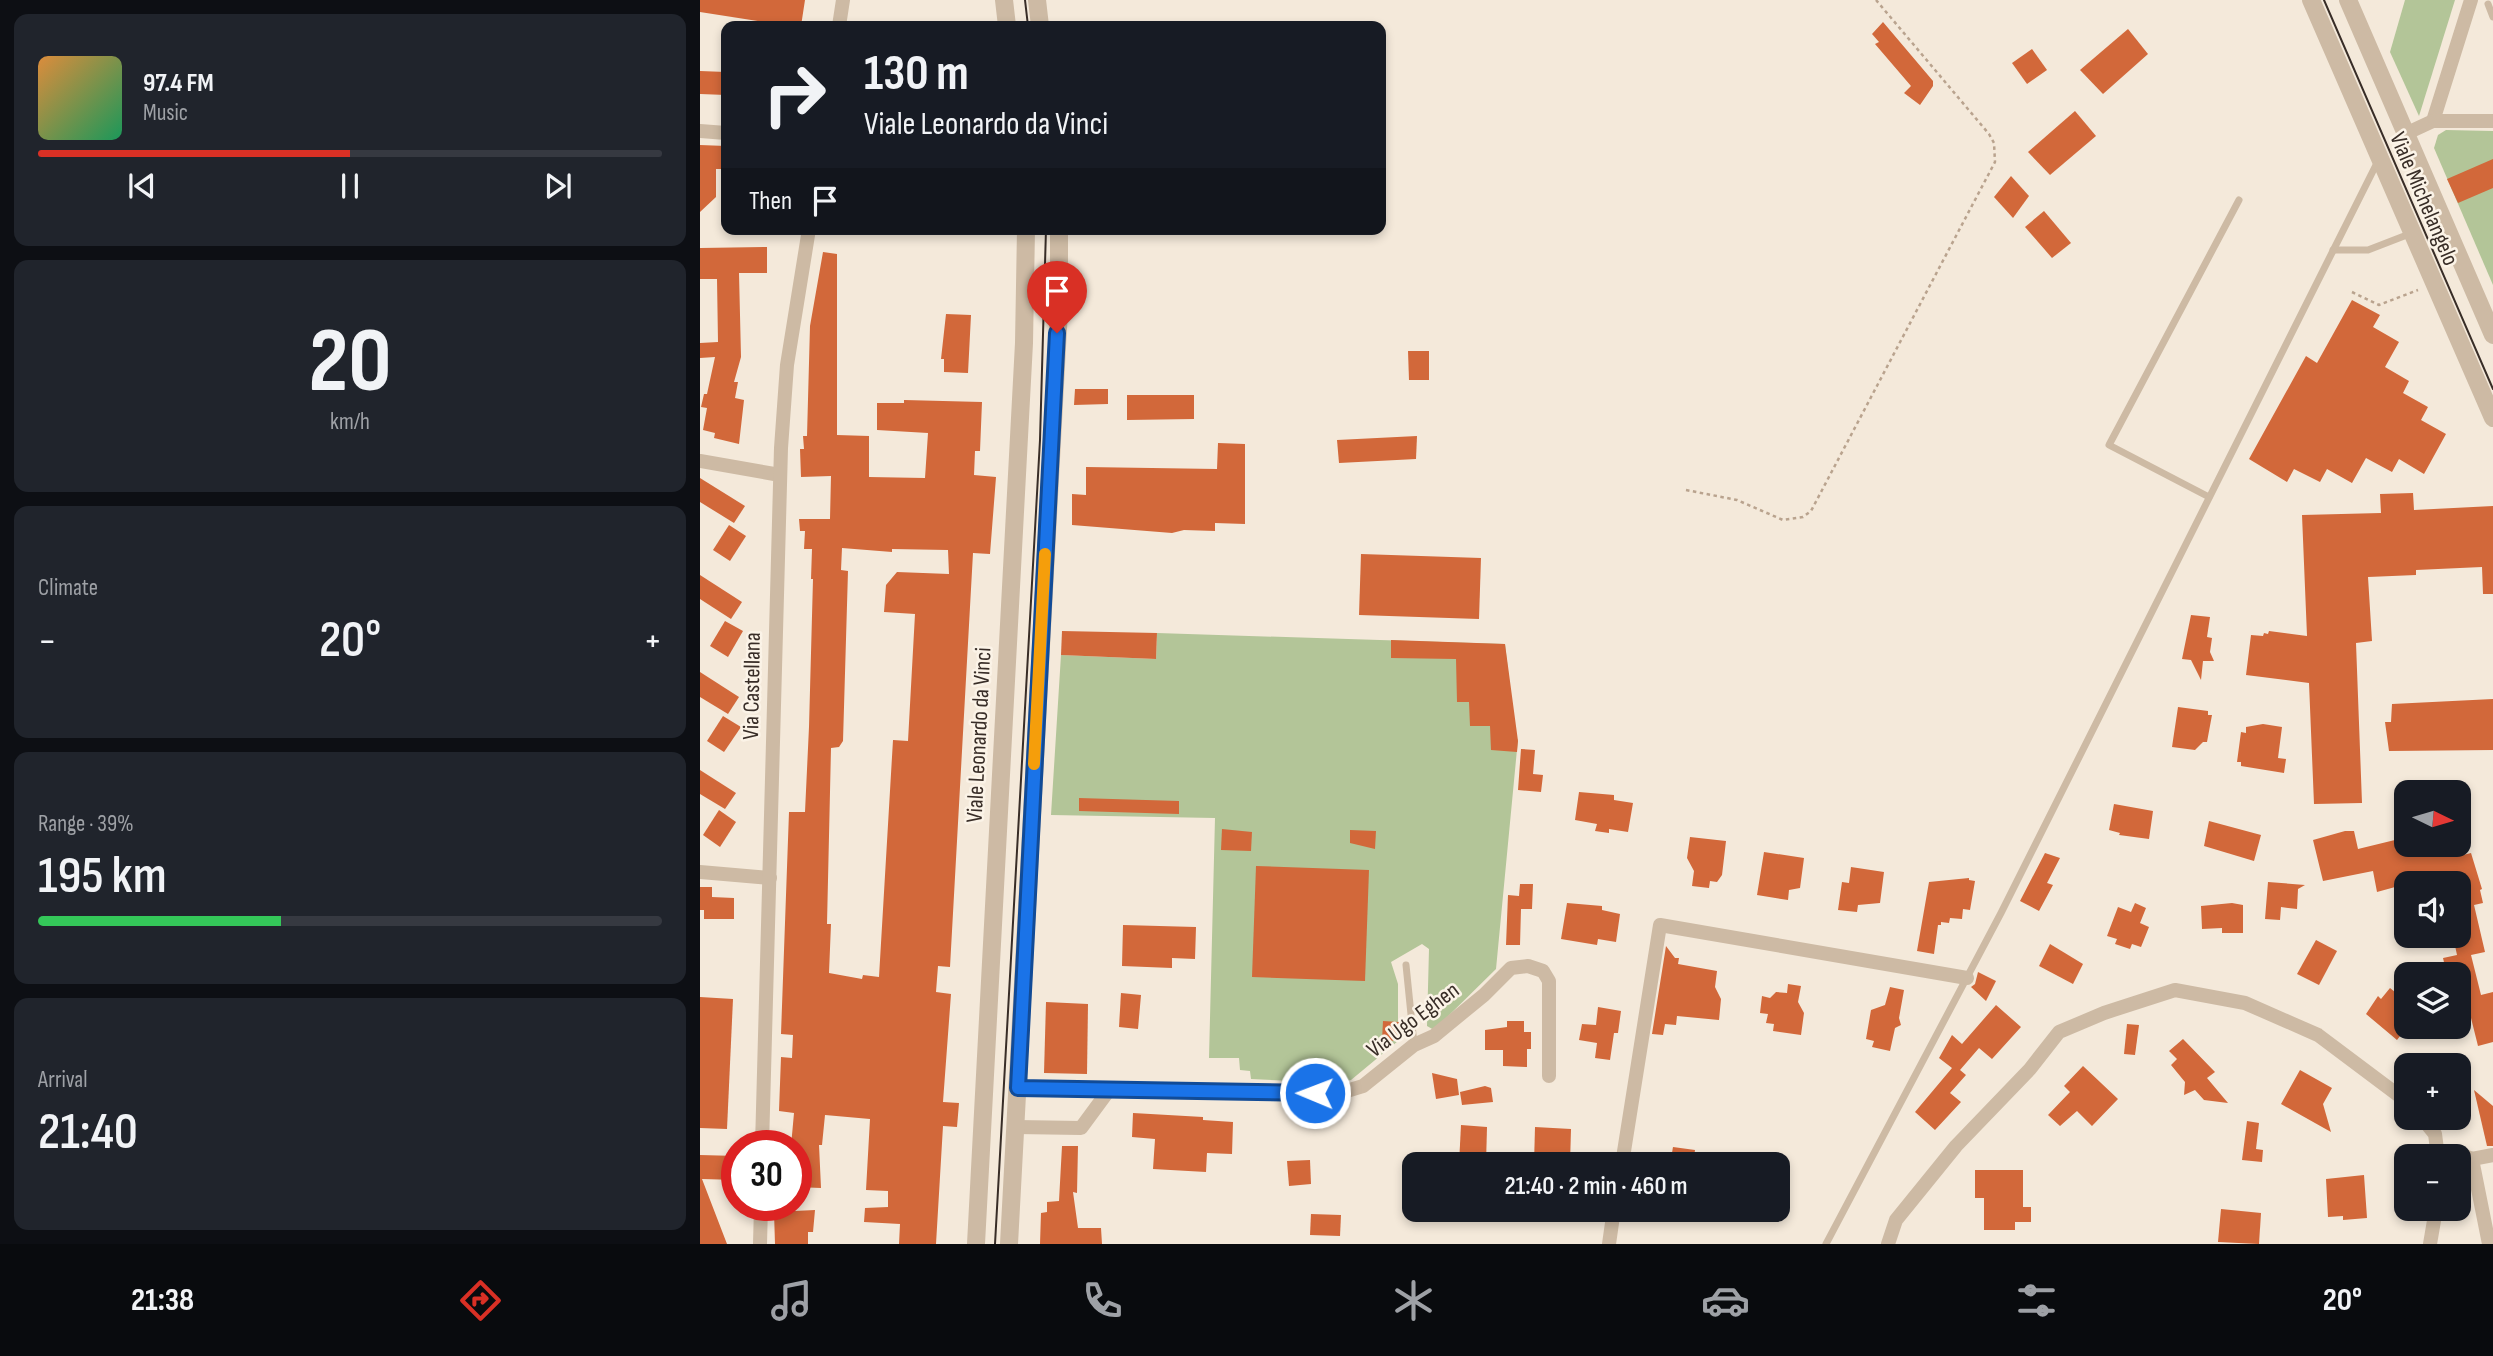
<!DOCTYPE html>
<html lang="en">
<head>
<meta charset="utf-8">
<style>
  :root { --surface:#171b24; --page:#20242c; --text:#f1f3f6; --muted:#9ea1a6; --line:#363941; --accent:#d93025 }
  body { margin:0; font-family:"Sofia Sans Condensed",sans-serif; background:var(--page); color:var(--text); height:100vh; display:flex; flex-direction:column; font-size:26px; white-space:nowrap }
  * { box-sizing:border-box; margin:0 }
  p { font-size:23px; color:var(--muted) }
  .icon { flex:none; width:38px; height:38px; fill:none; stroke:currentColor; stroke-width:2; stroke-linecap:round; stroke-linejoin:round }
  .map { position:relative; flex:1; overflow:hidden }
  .drawer { display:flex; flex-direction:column; gap:14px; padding:14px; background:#0d0f14; width:700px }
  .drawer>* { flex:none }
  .banner { position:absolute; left:21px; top:21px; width:665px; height:214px; border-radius:14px; box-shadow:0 4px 10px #0003; background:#171b24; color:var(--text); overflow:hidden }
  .needle { width:46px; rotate:95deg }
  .buttons { position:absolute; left:1694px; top:780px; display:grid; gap:14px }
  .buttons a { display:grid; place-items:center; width:77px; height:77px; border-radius:14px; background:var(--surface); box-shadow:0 4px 10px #0003; font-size:35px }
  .speed { position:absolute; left:21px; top:1130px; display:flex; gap:14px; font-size:35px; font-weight:700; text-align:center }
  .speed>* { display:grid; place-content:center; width:91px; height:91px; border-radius:50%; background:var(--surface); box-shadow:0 4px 10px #0003; line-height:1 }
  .speed .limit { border:10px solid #d22; background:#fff; color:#111 }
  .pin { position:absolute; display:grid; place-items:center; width:60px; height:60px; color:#fff; margin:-72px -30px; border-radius:50% 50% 50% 0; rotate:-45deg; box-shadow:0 0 7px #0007 }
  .pin .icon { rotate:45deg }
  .me { position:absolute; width:77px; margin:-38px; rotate:271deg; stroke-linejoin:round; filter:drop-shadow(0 0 5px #0008) }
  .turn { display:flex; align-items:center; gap:24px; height:147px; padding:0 28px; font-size:32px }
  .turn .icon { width:91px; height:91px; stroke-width:2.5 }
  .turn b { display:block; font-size:49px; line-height:60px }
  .then { display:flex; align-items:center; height:66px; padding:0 28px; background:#0003; gap:14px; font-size:26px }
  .big { font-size:52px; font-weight:600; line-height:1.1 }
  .drawer .tile { flex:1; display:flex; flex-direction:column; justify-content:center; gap:10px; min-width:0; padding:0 24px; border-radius:14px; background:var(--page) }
  .drawer .dial { align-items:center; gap:0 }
  .dial b { font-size:91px; line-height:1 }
  .song { display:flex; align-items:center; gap:21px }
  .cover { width:84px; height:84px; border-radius:10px; background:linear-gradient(135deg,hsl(30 70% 55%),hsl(150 70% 35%)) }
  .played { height:7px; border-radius:4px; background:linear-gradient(90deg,var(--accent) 50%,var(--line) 50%) }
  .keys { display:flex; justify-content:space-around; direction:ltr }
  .heat { display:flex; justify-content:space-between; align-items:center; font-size:38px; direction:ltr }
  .charge { height:10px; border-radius:5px; background:linear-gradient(90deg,#34c759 39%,var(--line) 0) }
  .trip { position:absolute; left:702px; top:1152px; width:388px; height:70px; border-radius:14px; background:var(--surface); box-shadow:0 4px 10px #0003; font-weight:600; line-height:70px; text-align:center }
  .menu { display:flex; height:112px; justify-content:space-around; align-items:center; background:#090b0e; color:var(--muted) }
  .menu .icon { width:49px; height:49px }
  .menu .on { color:var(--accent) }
  .menu b { font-size:32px; color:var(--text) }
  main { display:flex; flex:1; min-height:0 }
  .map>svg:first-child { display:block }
  .green { fill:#b3c598 }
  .building { fill:#d2683a; fill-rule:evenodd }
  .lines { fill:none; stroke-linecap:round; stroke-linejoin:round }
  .path { stroke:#b9a38e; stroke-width:2.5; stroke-dasharray:3.5 3.5; stroke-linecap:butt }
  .service { stroke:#cdbaa4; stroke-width:7 }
  .minor { stroke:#cdbaa4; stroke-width:14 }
  .tertiary { stroke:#cdbaa4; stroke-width:18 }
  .tram { stroke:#382d27; stroke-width:2 }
  .route-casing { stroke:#114b97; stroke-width:18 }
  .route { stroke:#1a73e8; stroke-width:12 }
  .slow { stroke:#f59e0b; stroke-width:12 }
  .labels { text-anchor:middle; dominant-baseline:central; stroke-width:5; stroke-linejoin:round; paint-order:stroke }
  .street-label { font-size:23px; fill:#382d27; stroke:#fbf3e7 }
</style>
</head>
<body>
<main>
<section class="drawer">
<div class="tile">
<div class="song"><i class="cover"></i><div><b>97.4 FM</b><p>Music</p></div></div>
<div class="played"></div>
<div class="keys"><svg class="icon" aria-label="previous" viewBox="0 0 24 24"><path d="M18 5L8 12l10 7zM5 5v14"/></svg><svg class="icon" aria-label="pause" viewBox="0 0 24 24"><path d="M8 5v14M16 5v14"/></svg><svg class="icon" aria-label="next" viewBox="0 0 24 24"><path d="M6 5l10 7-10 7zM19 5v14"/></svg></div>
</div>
<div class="tile dial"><b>20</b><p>km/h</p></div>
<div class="tile"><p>Climate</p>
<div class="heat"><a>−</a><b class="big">20°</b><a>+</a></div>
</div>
<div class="tile"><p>Range · 39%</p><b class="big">195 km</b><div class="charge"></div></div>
<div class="tile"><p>Arrival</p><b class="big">21:40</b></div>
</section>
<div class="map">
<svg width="1793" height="1244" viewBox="0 0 1793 1244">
  <rect width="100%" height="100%" fill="#f4e9da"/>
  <g class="green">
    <path d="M1705,0H1755L1719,116L1690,52Z"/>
    <path d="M1746,130L1793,131V285L1734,148L1738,135Z"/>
    <path d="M457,633L805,644L816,740L818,739L796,969L734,1030L727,1026L729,949L722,944L691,962L698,984V1041L651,1080L636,1083L551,1079L550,1071L540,1070L539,1058H509L515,818L351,815L361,655L456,659Z"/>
  </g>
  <g class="building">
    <path d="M0,0H105L101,26H76L77,24L0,12Z"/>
    <path d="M1183,22L1233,81V86L1220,105L1204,93L1211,86L1175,44L1179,42L1172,34Z"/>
    <path d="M1428,29L1448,54L1403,94L1380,70Z"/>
    <path d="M1332,49L1347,70L1327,84L1312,63Z"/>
    <path d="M0,71L26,72V95L0,94Z"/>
    <path d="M1375,111L1396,136L1350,175L1328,152Z"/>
    <path d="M0,145L26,146V169H16V197L0,212Z"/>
    <path d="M1793,159V188L1758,203L1747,179Z"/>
    <path d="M1311,176L1329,196L1313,218L1294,197Z"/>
    <path d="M1344,211L1371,243L1352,258L1325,227Z"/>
    <path d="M67,247V273H39L41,357L34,382H38L35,398L44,400L39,444L14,438L15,433L3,430L7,408L1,407L4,394H7L15,357L0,358V343L18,342L17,279H0V248Z"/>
    <path d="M123,252L137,254V435L169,436V477L225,478L228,433L177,430V403H204V400L282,402L280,451H275L274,475L296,477L290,554L273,553L250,967L238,966L236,992L251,994L243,1102L259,1103L257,1127L243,1126L236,1244H199L200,1224L164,1222L165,1208L188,1207V1191L166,1190L170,1119L125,1115L122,1145H119L121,1188L96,1187V1146H91L94,1113L79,1111L81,1057L92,1058L93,1035L81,1034L89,812H105L109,727L113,579H111L112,549H104L105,531H100L99,519H130L131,476L101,477L100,449H104L103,436H107L110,326ZM142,548L192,552V549L248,550L249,574L197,572L186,585L184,612L215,614L208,741L193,740L179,977L163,975L162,979L129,973L131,924H127L131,748L139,747L143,741L148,571L141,570Z"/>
    <path d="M1652,300L1680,315L1673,327L1699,342L1685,367L1709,381L1703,393L1728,407L1721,420L1746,434L1724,474L1699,459L1692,472L1666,458L1652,483L1627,469L1620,482L1594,469L1587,482L1549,459L1606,356L1617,363Z"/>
    <path d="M246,314L271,315L268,373L244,372V359H241Z"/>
    <path d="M708,351H729V380H709Z"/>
    <path d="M375,389H408V404L374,405Z"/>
    <path d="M427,395H494V419L427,420Z"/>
    <path d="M717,436L716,459L639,463L637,440Z"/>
    <path d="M518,443L545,444V524L515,523V531L484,530L472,533L372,525V494L386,495V467L517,469Z"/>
    <path d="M0,478L45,506L34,523L0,502Z"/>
    <path d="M1713,493L1714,510L1793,506V594H1783L1782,567L1716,570V575L1668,577L1672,641L1656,643L1662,803L1614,804L1609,683L1546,675L1551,635L1563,636L1564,633L1568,634L1569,631L1607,636L1602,515L1681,513L1680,494Z"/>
    <path d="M29,525L46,536L30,561L13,550Z"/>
    <path d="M661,554L781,558L779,619L659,615Z"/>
    <path d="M0,575L42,602L31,619L0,599Z"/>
    <path d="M1491,615L1510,617L1507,637L1512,638L1510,652L1514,661H1503L1501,680L1491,660L1482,659Z"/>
    <path d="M25,621L43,631L28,657L10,646Z"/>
    <path d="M362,631L457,633L456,659L361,655Z"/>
    <path d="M691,640L805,644L818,741L817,752L791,750L790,726H770L769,702H757L756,659L691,658Z"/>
    <path d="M0,672L39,697L28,714L0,697Z"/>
    <path d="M1793,699V750L1689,751L1685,722H1691L1692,704Z"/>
    <path d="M1478,707L1508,711V715H1512L1507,742H1503L1495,750L1472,747Z"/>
    <path d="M23,716L41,727L24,752L7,741Z"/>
    <path d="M1563,724L1582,727L1578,758L1586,759L1584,773L1541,766V762H1537L1541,732L1546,733V727Z"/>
    <path d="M821,749L835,750L833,774L843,775L841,792L818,790Z"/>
    <path d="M0,770L36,793L25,809L0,794Z"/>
    <path d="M879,792L914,795V800L933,803L928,832L909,829V833L895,831L897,824L875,820Z"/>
    <path d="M379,798L479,801V814L379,811Z"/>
    <path d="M1414,804L1453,811L1449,839L1419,835L1420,833L1409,830Z"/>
    <path d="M19,810L36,822L20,847L3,835Z"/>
    <path d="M1509,821L1561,835L1554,861L1504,846Z"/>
    <path d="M522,829L552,832L551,851L521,850Z"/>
    <path d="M650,830L676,831L675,849L650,843Z"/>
    <path d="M1645,831H1654L1658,849L1699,839L1700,841L1706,840V845H1761L1763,855L1771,853L1782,889L1780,890L1783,903L1774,905L1785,952L1771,955L1781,995L1793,992V1042L1778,1046L1767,1002L1759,1004V975H1747L1743,958L1757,955L1753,936H1759V884H1706L1677,892L1673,871L1623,881L1613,840Z"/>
    <path d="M990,837L1026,841L1022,875L1017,882L1010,881L1009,888L992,886L994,871L987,858Z"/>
    <path d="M1064,852L1104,858L1100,888L1089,890L1088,900L1057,895Z"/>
    <path d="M1345,853L1360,858L1347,883L1353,885L1339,911L1320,901Z"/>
    <path d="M556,866L669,870L665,981L552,977Z"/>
    <path d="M1151,867L1184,872L1180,903L1158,905L1157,912L1138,910L1142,882L1149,883Z"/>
    <path d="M1269,878V880L1275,881L1270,910L1263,909L1262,919L1250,918L1249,923L1241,922V925H1238L1234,954L1217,951L1229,882Z"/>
    <path d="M1568,882L1605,885L1598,889L1597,909L1581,907L1580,920L1565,919Z"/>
    <path d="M820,884H833L832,909H821L820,945H806L808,895L819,896Z"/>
    <path d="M0,887H12V897L34,898V919H4V910H0Z"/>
    <path d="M867,903L902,906V910L920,914L916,942L898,939L897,945L861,939Z"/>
    <path d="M1435,903L1446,908L1440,923L1449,927L1441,947L1432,944L1430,949L1415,944L1417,939L1407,936L1418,907L1431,912Z"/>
    <path d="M1532,903L1543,905V933H1522V928L1502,929L1501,906Z"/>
    <path d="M423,925L496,927L495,959L472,958V968L422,966Z"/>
    <path d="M1616,940L1637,951L1619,985L1597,974Z"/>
    <path d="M1350,944L1383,964L1373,984L1339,966Z"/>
    <path d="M966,946L975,958H979L978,964L1017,971L1015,987L1021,999L1019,1020L977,1016L976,1025L965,1024L963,1035L952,1034Z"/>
    <path d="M1278,972L1296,981L1286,1001L1271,987L1275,984Z"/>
    <path d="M1088,984L1101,986L1098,1002L1104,1013L1101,1035L1073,1031L1074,1024L1066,1023L1068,1014L1060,1013L1062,996L1070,998L1076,992L1087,993Z"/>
    <path d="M1190,987L1204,990L1199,1018L1201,1025L1195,1028L1190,1051L1172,1047L1174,1041L1166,1039L1171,1010L1185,1005Z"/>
    <path d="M1690,988L1706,1001L1707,1027L1697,1040L1666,1014L1678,996L1681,999Z"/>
    <path d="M421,993L441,995L438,1029L419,1027Z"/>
    <path d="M0,997L33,999L27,1129L0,1128Z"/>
    <path d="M346,1002L388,1004L387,1074L344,1073Z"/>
    <path d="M1296,1005L1321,1027L1292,1059L1279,1048L1260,1070L1266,1075L1250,1093L1261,1102L1235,1130L1215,1112L1252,1068L1239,1058L1252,1035L1262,1044Z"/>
    <path d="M898,1007L921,1011L918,1033H914L910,1060L895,1058L897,1043L879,1040L882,1024L896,1025Z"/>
    <path d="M683,1021L699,1022L698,1041L682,1040Z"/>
    <path d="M807,1021H824V1032H831V1049H827V1067L803,1066V1050H785V1030L807,1027Z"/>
    <path d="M1427,1024L1439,1025L1435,1055L1424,1054Z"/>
    <path d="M1483,1039L1515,1072L1507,1078L1528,1103L1504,1100L1495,1090L1484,1095L1485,1082L1471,1065L1477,1059L1469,1051Z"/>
    <path d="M1383,1066L1418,1099L1392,1126L1377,1111L1360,1126L1348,1115L1370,1092L1364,1086Z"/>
    <path d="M1600,1070L1632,1088L1623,1104L1631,1132L1581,1104Z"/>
    <path d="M732,1073L757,1079L759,1095L736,1099Z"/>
    <path d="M785,1086L791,1088L793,1102L762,1105L760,1092Z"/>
    <path d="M1774,1090L1793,1106V1146H1787Z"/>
    <path d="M433,1113L503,1117V1120L533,1122L532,1154L507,1153L506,1172L453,1169L455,1139L432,1137Z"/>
    <path d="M1547,1121L1559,1123L1556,1149L1563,1150L1562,1162L1542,1160Z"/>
    <path d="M761,1125L787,1127L786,1164H759Z"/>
    <path d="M835,1127L871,1129L870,1164H834Z"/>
    <path d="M362,1146H378L377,1193L373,1192L378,1228H401L402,1244H340L341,1213L347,1212V1202L359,1201Z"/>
    <path d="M973,1147L995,1150L993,1164H970Z"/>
    <path d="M0,1155L37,1156V1180L2,1179L27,1244H0Z"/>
    <path d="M610,1160L611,1184L589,1186L587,1161Z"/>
    <path d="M1275,1170H1323V1207H1331V1222H1315V1230H1284V1198H1275Z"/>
    <path d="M1664,1175L1667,1218L1643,1220V1216L1628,1217L1626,1179Z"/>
    <path d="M1521,1209L1561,1213L1559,1244L1518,1242Z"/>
    <path d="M115,1210L113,1232H108V1244H75L74,1212Z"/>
    <path d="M611,1214L641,1215L640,1236L610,1235Z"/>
  </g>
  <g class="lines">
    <g class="path">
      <path d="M1652,292L1679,305L1718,290"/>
      <path d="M986,490L1037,500L1083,520L1103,517L1111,511L1295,162L1294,143L1289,134L1176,0"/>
    </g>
    <g class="service">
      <path d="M1788,4L1793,17"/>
      <path d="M1633,250H1668L1712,233"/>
      <path d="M1509,497L1409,445L1539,200"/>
      <path d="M706,965L714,1044"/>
      <path d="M1126,1244L1301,913L1679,159"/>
    </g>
    <g class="minor">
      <path d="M139,26L143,0"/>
      <path d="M1733,121L1771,0"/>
      <path d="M0,131L26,133"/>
      <path d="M1705,134L1733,121H1793"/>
      <path d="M0,461L80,475"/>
      <path d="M0,872L70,878"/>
      <path d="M318,1088L640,1093L663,1086L714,1045L734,1036L784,995L811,968L828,966L843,971L849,981V1076"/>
      <path d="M1722,1118L1735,1134L1738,1157"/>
      <path d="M316,1127L381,1128L409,1090"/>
      <path d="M62,1146L81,448L87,365L109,229"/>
      <path d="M1741,1157L1760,1154L1772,1159"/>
      <path d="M922,1164L960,925L1267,978"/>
      <path d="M60,1244L61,1206"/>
      <path d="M909,1244L914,1209"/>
      <path d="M1188,1244L1196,1220L1256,1146L1330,1069L1359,1032L1404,1013L1475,990L1545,1003L1618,1035L1706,1101"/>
      <path d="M1730,1244L1736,1209"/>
      <path d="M1789,1244L1772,1159L1793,1155"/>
    </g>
    <g class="tertiary">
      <path d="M304,0L307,26"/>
      <path d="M337,0L340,26"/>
      <path d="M1611,0L1793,418"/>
      <path d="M1648,0L1793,335"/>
      <path d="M276,1244L324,343L326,229"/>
      <path d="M309,1244L359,310V229"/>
    </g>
    <g class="tram">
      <path d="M325,0L328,26"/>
      <path d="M1624,0L1793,389"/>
      <path d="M295,1244L340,440L346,229"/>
    </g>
  </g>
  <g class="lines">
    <defs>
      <path id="route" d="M357,333L318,1088L615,1093"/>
    </defs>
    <use href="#route" class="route-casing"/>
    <use href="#route" class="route"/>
    <path class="slow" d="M334,764L345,554"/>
  </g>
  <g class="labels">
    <g class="street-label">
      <text transform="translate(1724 199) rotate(67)">Viale Michelangelo</text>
      <text transform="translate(52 686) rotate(-89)">Via Castellana</text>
      <text transform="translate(279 735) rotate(-87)">Viale Leonardo da Vinci</text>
      <text transform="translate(713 1020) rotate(-37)">Via Ugo Eghen</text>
    </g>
  </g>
</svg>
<div class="buttons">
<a><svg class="needle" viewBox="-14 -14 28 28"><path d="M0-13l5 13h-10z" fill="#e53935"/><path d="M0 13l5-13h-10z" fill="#9ea1a6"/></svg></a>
<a><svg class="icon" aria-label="sound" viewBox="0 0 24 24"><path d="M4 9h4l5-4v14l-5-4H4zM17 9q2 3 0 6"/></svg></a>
<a><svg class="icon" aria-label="layers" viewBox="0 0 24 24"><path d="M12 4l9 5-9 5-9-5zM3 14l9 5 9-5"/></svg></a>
<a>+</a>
<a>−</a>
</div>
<div class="speed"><div class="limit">30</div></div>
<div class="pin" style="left:357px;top:333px;background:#d93025"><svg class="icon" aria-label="arrive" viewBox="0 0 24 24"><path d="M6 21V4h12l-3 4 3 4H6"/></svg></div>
<svg class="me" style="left:615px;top:1093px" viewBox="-20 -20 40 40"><circle r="17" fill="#1a73e8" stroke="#fff" stroke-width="3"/><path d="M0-11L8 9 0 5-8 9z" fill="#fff"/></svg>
<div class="trip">21:40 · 2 min · 460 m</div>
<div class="banner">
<div class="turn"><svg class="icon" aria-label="right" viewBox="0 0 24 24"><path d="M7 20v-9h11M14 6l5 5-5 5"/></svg><div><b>130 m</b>Viale Leonardo da Vinci</div></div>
<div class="then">Then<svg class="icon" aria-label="arrive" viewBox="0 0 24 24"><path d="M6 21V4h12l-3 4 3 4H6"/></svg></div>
</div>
</div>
</main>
<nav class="menu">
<b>21:38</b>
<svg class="icon on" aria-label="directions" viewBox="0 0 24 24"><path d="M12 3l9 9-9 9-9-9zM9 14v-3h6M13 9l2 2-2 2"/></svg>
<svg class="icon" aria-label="music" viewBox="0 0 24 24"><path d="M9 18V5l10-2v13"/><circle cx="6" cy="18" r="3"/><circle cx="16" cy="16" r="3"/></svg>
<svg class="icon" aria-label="phone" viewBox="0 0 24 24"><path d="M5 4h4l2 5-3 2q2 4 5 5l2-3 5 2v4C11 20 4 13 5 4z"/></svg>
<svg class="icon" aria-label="climate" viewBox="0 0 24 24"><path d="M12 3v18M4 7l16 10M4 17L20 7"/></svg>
<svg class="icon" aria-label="car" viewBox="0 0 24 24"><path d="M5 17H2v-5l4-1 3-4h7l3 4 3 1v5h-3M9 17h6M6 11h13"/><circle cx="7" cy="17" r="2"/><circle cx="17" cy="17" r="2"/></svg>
<svg class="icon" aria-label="filters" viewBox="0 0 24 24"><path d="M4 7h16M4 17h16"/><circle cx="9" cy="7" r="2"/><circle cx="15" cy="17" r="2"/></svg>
<b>20°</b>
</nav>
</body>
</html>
